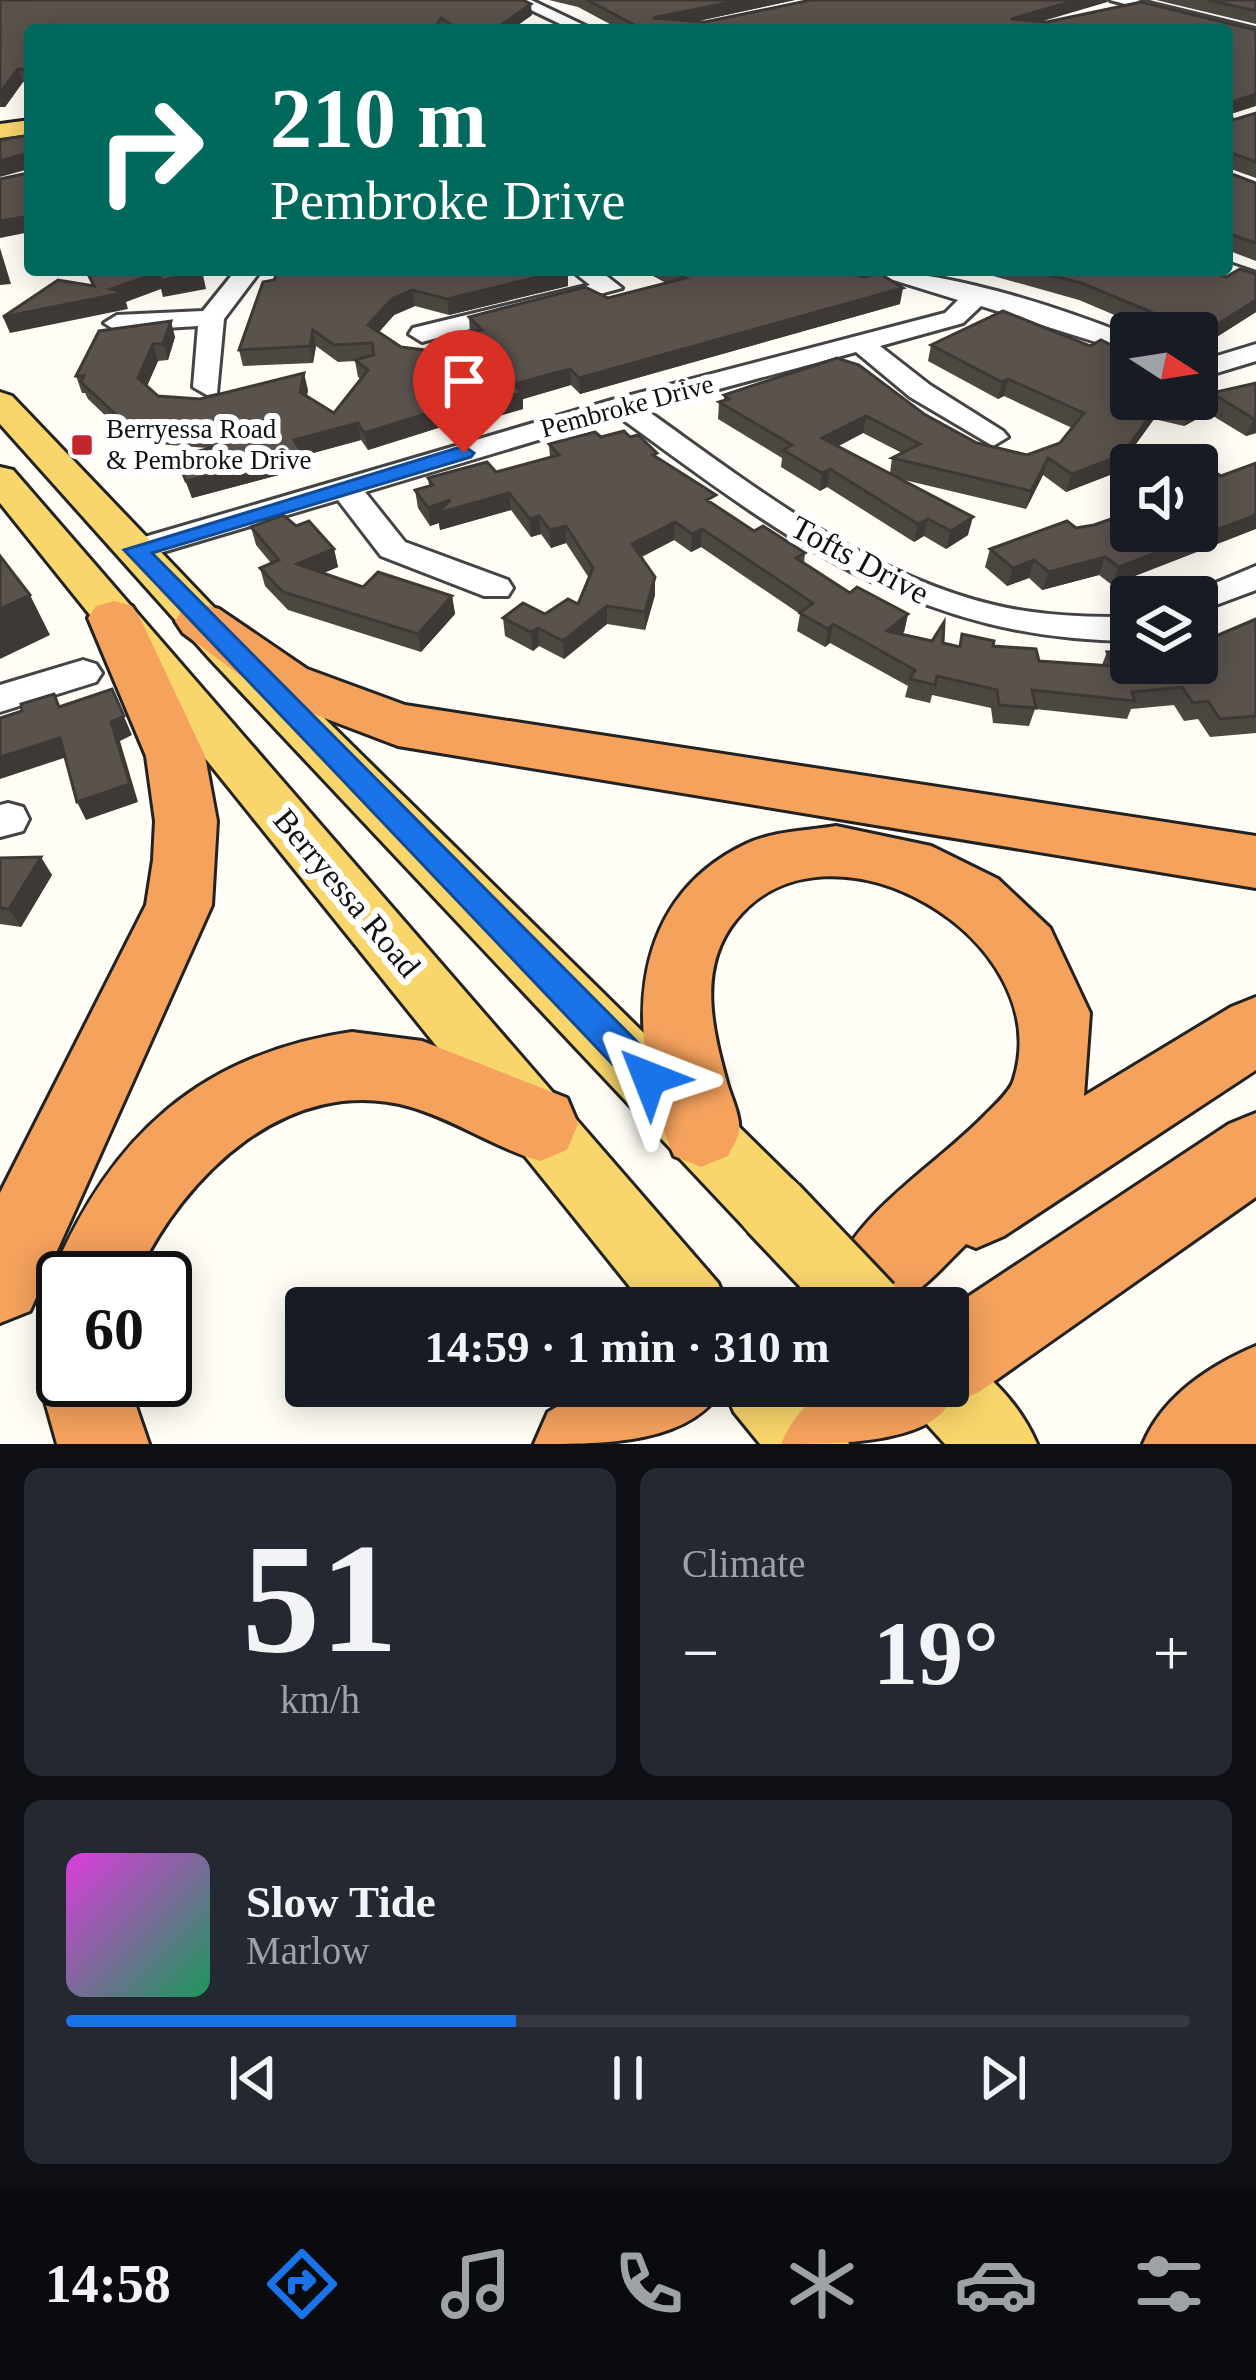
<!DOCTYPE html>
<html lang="en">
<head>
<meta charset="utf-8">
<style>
  :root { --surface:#171b24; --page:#242831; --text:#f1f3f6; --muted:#9ea1a6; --line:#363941; --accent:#1a73e8 }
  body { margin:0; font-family:"Times New Roman",serif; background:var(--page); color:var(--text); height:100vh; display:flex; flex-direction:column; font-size:45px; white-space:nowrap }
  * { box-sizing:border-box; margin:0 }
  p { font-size:39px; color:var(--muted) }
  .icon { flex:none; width:66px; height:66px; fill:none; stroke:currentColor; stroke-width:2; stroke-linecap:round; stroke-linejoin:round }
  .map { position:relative; height:1444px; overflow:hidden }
  .details { display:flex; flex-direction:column; gap:24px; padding:24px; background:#0d0f14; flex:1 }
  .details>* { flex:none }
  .top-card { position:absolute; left:24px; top:24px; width:1209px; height:252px; border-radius:12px; box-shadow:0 6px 30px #0003; background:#00695c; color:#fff; overflow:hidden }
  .needle { width:78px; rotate:102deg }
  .tools { position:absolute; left:1110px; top:312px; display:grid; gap:24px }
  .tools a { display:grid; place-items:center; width:108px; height:108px; border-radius:12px; background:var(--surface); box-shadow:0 6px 30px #0003; font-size:60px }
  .speed { position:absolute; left:36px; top:1251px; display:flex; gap:24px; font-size:60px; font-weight:700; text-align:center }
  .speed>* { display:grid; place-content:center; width:156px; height:156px; border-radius:50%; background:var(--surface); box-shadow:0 6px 30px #0003; line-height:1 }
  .speed .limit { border:6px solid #111; border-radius:18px; background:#fff; color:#111 }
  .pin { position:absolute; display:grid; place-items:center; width:102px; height:102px; color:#fff; margin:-123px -51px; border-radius:50% 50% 50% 0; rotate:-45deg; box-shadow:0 0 12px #0007 }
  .pin .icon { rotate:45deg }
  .me { position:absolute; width:132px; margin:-66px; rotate:315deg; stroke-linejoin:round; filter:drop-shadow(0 0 9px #0008) }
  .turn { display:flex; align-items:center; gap:42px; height:252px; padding:0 48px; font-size:54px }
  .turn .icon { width:156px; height:156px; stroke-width:2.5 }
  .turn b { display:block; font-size:84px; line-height:102px }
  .big { font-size:90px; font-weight:600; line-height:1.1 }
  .details .card { flex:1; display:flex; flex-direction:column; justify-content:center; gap:18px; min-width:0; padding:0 42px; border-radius:18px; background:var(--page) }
  .details .dial { align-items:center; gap:0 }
  .dial b { font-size:156px; line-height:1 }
  .song { display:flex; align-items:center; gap:36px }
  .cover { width:144px; height:144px; border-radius:18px; background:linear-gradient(135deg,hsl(300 70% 55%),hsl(150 70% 35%)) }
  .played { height:12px; border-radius:6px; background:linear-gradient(90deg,var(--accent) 40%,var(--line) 40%) }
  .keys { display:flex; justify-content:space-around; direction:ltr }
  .heat { display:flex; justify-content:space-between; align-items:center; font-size:66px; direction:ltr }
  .details .tiles { flex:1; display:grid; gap:24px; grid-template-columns:1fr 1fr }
  .card:last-child { grid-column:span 2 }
  .trip { position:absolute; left:285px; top:1287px; width:684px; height:120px; border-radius:12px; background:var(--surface); box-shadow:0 6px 30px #0003; font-weight:600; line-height:120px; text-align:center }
  .tab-bar { display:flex; height:192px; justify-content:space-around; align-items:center; background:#090b0e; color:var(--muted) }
  .tab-bar .icon { width:84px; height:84px }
  .tab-bar .current { color:var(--accent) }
  .tab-bar b { font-size:54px; color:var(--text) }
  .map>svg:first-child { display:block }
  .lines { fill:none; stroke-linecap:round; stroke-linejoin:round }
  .minor-casing { stroke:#444; stroke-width:6 }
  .major-casing { stroke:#222; stroke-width:6 }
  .highway-casing { stroke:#222; stroke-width:6 }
  .minor { fill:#fff; fill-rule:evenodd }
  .major { fill:#f9d66b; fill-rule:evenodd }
  .highway { fill:#f5a25d; fill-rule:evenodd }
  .major-bridge-casing { stroke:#222; stroke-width:75; stroke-linecap:butt }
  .major-bridge { stroke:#f9d66b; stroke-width:69 }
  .wall { fill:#4d4742; fill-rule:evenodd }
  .shaded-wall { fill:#3f3936 }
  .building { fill:#5a524d; stroke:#3f3936; stroke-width:3 }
  .route { fill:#1a73e8; stroke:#114b97; stroke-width:3 }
  .poi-dot { fill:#c4262e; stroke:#fff; stroke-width:4.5 }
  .labels { text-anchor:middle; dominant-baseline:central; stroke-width:12; stroke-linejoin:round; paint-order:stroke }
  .far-street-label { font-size:27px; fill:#111; stroke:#fff }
  .far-poi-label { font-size:27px; fill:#111; stroke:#fff; text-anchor:start }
  .street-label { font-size:33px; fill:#111; stroke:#fff }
</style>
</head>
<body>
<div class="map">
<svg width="1256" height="1444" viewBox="0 0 1256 1444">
  <rect width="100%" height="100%" fill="#fffdf5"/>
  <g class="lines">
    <defs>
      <g id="minor">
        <path d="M510,0H531L594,30H573Z"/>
        <path d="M1110,0H1137L1256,29V39Z"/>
        <path d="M1227,263L1256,273V288L1218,275L1215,270H1227Z"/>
        <path d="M236,270H261L224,319L217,393L207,395L193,387L198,326L117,331L104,323L117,315L203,311Z"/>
        <path d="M571,270H599L622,288L422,342L409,334L413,328L590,285Z"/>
        <path d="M861,270C945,270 1053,305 1131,336V353L981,306L963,323L880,346L930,385L1003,431L1008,437L993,446L910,397L856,352L645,409C752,485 864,574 994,605C1040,616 1085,617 1131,617V641C914,639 786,539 618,416L365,492L405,542L508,580L513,588L508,596H484L381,556L338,500L136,560L119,550L124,543L612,400L945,313L958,300Z"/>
        <path d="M1256,344V361L1197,379V362Z"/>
        <path d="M1256,566V590L1197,612V597H1182Z"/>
        <path d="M83,660L96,664L102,673L96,682L0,712V685Z"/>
        <path d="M8,803L23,807L29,819L23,831L0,837V805Z"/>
      </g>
      <g id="major">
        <path d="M30,120V134L0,138V124Z"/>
        <path d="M0,392L12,396L243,638L797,1184L807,1208L797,1232L773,1242L749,1232L211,660L0,424Z"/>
        <path d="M0,467L13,470L718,1283L729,1308H647L0,503Z"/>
        <path d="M948,1351C986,1367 1021,1406 1037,1444H945L916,1412L905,1386H948Z"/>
        <path d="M723,1386H810L837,1417L849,1444H760L734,1412Z"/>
      </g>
      <g id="highway">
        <path d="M114,601L132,606L140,618L205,756L217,821L212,905L30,1311L0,1323V1193L146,905L153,860L155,821L146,756L88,618L96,606Z"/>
        <path d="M201,604L219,609L307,669L405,705L1256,836V888L398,746L269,697L183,633L175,621L183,609Z"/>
        <path d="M836,826L931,846L998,879L1050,928L1090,1013L1084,1096L1231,1007L1256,997V1070L1004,1236L976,1248L966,1244C931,1278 900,1322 848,1300L835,1271C862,1208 938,1164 986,1114C995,1105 1011,1091 1014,1079C1058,937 828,805 736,920C696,969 713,1032 728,1086C732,1099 741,1118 739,1131C738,1139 731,1149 728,1156L701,1167L674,1156C627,1046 621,903 746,844C773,831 807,831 836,826Z"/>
        <path d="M352,1032L422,1041L567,1098L578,1124L567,1150L540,1161C495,1148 456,1120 411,1107C289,1072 183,1175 136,1278H63V1307L51,1278C109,1138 199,1054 352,1032Z"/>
        <path d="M1256,1113V1197L979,1392L948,1405C924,1444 832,1444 781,1444C813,1367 877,1386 948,1386V1310L1229,1124Z"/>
        <path d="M63,1344V1380H127L149,1444H57L39,1380L52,1349Z"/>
        <path d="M1256,1346V1444H1143C1163,1396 1209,1366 1256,1346Z"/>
        <path d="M593,1386H724C692,1444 607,1444 534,1444L548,1412Z"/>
      </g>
    </defs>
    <use href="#minor" class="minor-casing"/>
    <use href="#major" class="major-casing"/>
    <use href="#highway" class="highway-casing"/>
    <use href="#minor" class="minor"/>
    <use href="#major" class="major"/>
    <use href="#highway" class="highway"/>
    <defs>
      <path id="major-bridge" d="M773,1208L868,1308"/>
    </defs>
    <use href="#major-bridge" class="major-bridge-casing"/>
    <use href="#major-bridge" class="major-bridge"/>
  </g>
  <g class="wall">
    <path d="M0,0L532,15L511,30H30V83L23,82L5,107Z"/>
    <path d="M549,0H795L694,22H705L1107,2L1040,22L1256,30V106L1231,114L1233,120L1256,113V178L1228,168L1229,173L1256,183V261L1227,250V30H621L578,7Z"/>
    <path d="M1156,0H1256V24Z"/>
    <path d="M642,270H841L900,304L580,394L571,385L523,399V409L477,422L473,417L368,450L361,440L302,456L305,468L192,498L176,457L207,448L133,442L88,399L85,393H82L76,376L99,331L175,337L168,360L158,361L147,386L158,396L200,399L308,390L307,396L334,413L361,379L358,377L355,361L338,362L316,346L313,363L243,366L239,350L430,272L568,286L449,315L415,306L394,315L379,332L401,347L447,352L445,339L470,333L469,317L608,298L666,283Z"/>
    <path d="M972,270H1207L1226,277L1256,274V312L1204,345L1197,343V333H1157L1079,300Z"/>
    <path d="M931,345L1090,346L1212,393L1256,383V433L1246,436L1208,413L1184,426L1154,419L1115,473L1066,492L1043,475L1026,509L900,479L968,535L946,549L924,536L914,542L827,487L820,491L781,467L782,458L718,419L719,402L724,401V395L924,414L977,443L1027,455L1060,443L1072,428L1004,396L998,399L928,361ZM863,433L902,453L892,458L890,473L838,446Z"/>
    <path d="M601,437H630L715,506L754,531L805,553L804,563L850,593L908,614L904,632L901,634L959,647L962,634L1039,661L1102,665L1107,652L1197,663L1256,619V733L1210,737L1198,719L1184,721L1174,705L1131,709L1127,719L1035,709L1029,726L993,723L991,708L932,695L930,703L905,697L908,686L830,643L825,647L797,631L800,614L701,547L691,552L674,540L641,557L655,577V595L645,630L607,624L564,659L539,646L533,651L505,636L503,618L545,614L578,604L589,578L566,543L551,548L541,534L531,537L511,510L440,530L439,523L430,526L418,508L415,490L429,486L428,478L496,472L550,458L549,444Z"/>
    <path d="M296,526L334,549L338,567L323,573L363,587L452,596L455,614L421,652L288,610L265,586L260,568L271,563L256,545L251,527Z"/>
    <path d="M1076,528L1197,531L1112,585L1099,575L1042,590L1029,578L1007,586L985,567L990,549Z"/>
    <path d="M0,858L52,875L21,927L0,924Z"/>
  </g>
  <g class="shaded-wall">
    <path d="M741,0H795L655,30L653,18Z"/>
    <path d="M1077,0H1107V2L1009,30L1011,19Z"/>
    <path d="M531,4L532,15L511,30H494Z"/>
    <path d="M18,69L23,82L5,107H0V93Z"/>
    <path d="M1256,94L1255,106L1227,115V104Z"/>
    <path d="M24,154L29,169L0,177V161Z"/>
    <path d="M30,216V232L0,238V221Z"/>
    <path d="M0,248L11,284L0,285Z"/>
    <path d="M216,270L217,272L203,275L206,289L163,297L161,289L126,302L128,309L10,333L3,317L111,289L163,271Z"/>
    <path d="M568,270V286L449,315L447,299Z"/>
    <path d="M903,288L900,304L580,394L579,378Z"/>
    <path d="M412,290L415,306L394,315L371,341L368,325L392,299Z"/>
    <path d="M1256,300V312L1204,345L1210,329Z"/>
    <path d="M171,321L175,337L168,360L163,344Z"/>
    <path d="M313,330L316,346L313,363L310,346Z"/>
    <path d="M153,344L158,361L143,395L138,378Z"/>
    <path d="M570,369L571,385L523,399V409L477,422L475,405L514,384Z"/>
    <path d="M304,373L308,390L304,408L300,392Z"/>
    <path d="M1008,379L1004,396L998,399L1002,382Z"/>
    <path d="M1215,395L1208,413L1184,426L1191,409Z"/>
    <path d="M471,400L473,417L368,450L364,433Z"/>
    <path d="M1160,402L1154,419L1115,473L1066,492L1072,474Z"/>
    <path d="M866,416L863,433L820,456L822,438Z"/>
    <path d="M1256,418V433L1246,436L1254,419Z"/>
    <path d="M358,423L361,440L302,456L305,468L192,498L186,481L294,440Z"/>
    <path d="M1048,458L1043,475L1026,509L1031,491Z"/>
    <path d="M830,469L827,487L820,491L822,473Z"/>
    <path d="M509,493L511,510L440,530L439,523L430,526L428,508L450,500Z"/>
    <path d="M1256,515V529L1112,585L1119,567Z"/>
    <path d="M539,516L541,534L531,537L530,519Z"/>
    <path d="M973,517L968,535L946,549L951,531Z"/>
    <path d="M928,519L924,536L914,542L918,524Z"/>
    <path d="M675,522L674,540L632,562V544Z"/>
    <path d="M566,526V543L551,548L550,530Z"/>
    <path d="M702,529L701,547L691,552L692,534Z"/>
    <path d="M334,549L338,567L302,582L297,564Z"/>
    <path d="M1105,557L1099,575L1042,590L1049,572Z"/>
    <path d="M1034,560L1029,578L1007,586L1013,568Z"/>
    <path d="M655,577V595L645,630V612Z"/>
    <path d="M30,595L50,635L0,659V609Z"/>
    <path d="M452,596L455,614L421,652L418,634Z"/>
    <path d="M607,606V624L564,659L563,641Z"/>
    <path d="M908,614L904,632L883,650L887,631Z"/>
    <path d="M833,624L830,643L825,647L828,629Z"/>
    <path d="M538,628L539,646L533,651L531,632Z"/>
    <path d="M112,689L132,735L120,741L138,802L86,820L77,802L111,722Z"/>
    <path d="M60,738L70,756L0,779V757Z"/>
    <path d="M41,857L52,875L21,927L9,909Z"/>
  </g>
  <g class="building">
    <path d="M0,0H523L531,4L494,30H460L441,18L433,30H30V70L18,69L0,93Z"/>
    <path d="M587,0H741L653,18L705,22L811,0H1077L1011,19L1047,22L1141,2L1256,30V94L1227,104L1233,120L1256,113V162L1234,154L1228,158L1229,173L1256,183V243L1227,233V30H644Z"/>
    <path d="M1208,0H1256V11Z"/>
    <path d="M30,135V216L0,221V179L28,173L24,154L0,161V140Z"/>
    <path d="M1240,269L1256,274V300L1210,329L1188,321L1182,325L1084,284L1032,270H1207L1226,277Z"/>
    <path d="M86,270H201L202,273L158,281L163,271L111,289L123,293L3,317L58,280L94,286Z"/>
    <path d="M278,270H429L430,272L438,270H567L447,299L412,290L392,299L368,325L401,347L457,354L445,339L482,330L469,317L585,287L608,298L686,278L672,270H841L864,277L879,273L903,288L579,378L570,369L514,384L522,393L475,405L471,400L364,433L358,423L294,440L301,451L186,481L176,457L256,436L127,425L81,382L84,376H76L99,331L171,321L163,344H153L138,378L158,396L200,399L304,373L300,392L334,413L368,370L355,360L374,355L372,343L334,345L313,330L310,346L239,350L263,282L274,280Z"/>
    <path d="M1003,311L1090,346L1101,340L1131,355V399H1197V386L1212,393L1256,383V418L1254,419L1215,395L1191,409L1160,402L1122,455L1072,474L1048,458L1031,491L892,458L920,444L866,416L822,438L973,517L951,531L928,519L918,524L830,469L822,473L783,450L792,445L719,402L729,399L724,395L837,358L859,365L924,414L977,443L1027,455L1060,443L1084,413L1008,379L1002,382L931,345Z"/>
    <path d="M624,431L630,437L638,435L657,453L653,455L716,495L707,500L754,531L763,526L805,553L796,558L850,593L857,587L908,614L887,631L932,641L944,622L943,643L960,647L962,634L994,641L993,646L1036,649L1039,661L1112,666L1107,652L1131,651V663H1197V644L1256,619V716L1220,719L1208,701L1193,703L1182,687L1132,692L1135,701L1032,690L1036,708L999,705L997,690L937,676L935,685L910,679L915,670L833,624L828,629L800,613L813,603L702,529L692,534L675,522L632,544L655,577L645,612L607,606L563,641L538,628L531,632L503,618L523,603L545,614L568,599L578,604L593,568L566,526L550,530L539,516L530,519L509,493L438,513L450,500L428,508L415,490L433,485L428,478L487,462L496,472L559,455L549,444L595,432L601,437Z"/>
    <path d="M1256,463V515L1119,567L1105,557L1049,572L1034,560L1013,568L990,549L1067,521L1076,528L1094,525L1131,512V531H1197V474L1210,469L1221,476Z"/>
    <path d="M283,515L296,526L309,521L334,549L297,564L363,587L378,572L452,596L418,634L283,592L260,568L279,560L251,527Z"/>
    <path d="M0,556L30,595L0,609Z"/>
    <path d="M112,689L124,716L111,722L130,784L77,802L60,738L0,757V718L22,711L21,704L54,694L59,707Z"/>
    <path d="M41,857L9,909L0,908V858Z"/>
  </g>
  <path class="route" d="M464,446L474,453L471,457L152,553L662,1067L667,1078L662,1090L649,1095L637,1090L124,550Z"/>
  <rect class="poi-dot" x="70" y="433" width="24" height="24" rx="6"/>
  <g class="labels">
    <g class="far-street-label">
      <text transform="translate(627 406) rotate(-15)">Pembroke Drive</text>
    </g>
    <g class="far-poi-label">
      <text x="106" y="429">Berryessa Road<tspan x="106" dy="31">&amp; Pembroke Drive</tspan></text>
    </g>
    <g class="street-label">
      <text transform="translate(860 560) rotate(28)">Tofts Drive</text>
      <text transform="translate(347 893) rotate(50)">Berryessa Road</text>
    </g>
  </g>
</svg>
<div class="tools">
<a><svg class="needle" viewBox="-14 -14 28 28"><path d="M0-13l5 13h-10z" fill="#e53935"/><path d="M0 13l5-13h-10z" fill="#9ea1a6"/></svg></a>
<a><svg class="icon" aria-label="sound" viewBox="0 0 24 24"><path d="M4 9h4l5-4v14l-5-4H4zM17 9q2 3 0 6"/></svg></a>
<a><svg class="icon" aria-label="layers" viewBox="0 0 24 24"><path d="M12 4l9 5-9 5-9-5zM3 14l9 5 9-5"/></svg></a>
</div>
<div class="speed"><div class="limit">60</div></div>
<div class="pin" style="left:464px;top:453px;background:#d93025"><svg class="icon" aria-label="arrive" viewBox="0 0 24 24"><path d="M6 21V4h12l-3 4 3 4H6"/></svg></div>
<svg class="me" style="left:649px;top:1078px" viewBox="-20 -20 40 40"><path d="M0-17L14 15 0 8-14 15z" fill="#1a73e8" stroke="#fff" stroke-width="4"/></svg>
<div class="trip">14:59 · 1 min · 310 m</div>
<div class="top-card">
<div class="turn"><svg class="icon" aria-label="right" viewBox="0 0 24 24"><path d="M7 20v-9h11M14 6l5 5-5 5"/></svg><div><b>210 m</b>Pembroke Drive</div></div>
</div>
</div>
<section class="details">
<div class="tiles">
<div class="card dial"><b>51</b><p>km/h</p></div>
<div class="card"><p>Climate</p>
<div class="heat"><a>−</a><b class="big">19°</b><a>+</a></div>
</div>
<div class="card">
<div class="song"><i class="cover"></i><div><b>Slow Tide</b><p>Marlow</p></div></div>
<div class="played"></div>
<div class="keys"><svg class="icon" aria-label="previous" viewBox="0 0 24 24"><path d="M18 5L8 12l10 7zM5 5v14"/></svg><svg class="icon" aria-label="pause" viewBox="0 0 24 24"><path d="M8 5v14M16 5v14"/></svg><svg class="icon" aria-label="next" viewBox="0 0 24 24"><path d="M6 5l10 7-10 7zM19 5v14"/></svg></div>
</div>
</div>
</section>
<nav class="tab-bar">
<b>14:58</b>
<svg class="icon current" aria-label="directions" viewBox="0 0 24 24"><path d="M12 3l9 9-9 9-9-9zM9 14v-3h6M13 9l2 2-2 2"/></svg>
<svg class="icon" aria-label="music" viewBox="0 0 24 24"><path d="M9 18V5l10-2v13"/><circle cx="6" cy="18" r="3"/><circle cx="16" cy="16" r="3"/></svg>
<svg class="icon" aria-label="phone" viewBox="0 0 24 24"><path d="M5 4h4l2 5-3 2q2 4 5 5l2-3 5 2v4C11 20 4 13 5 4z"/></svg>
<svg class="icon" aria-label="climate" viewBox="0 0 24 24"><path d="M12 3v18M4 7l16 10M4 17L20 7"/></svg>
<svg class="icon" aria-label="car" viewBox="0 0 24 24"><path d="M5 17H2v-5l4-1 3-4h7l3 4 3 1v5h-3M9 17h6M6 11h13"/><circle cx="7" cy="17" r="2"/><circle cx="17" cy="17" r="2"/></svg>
<svg class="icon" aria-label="filters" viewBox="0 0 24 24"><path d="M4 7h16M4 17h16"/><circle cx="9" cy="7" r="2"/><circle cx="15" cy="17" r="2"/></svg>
</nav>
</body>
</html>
